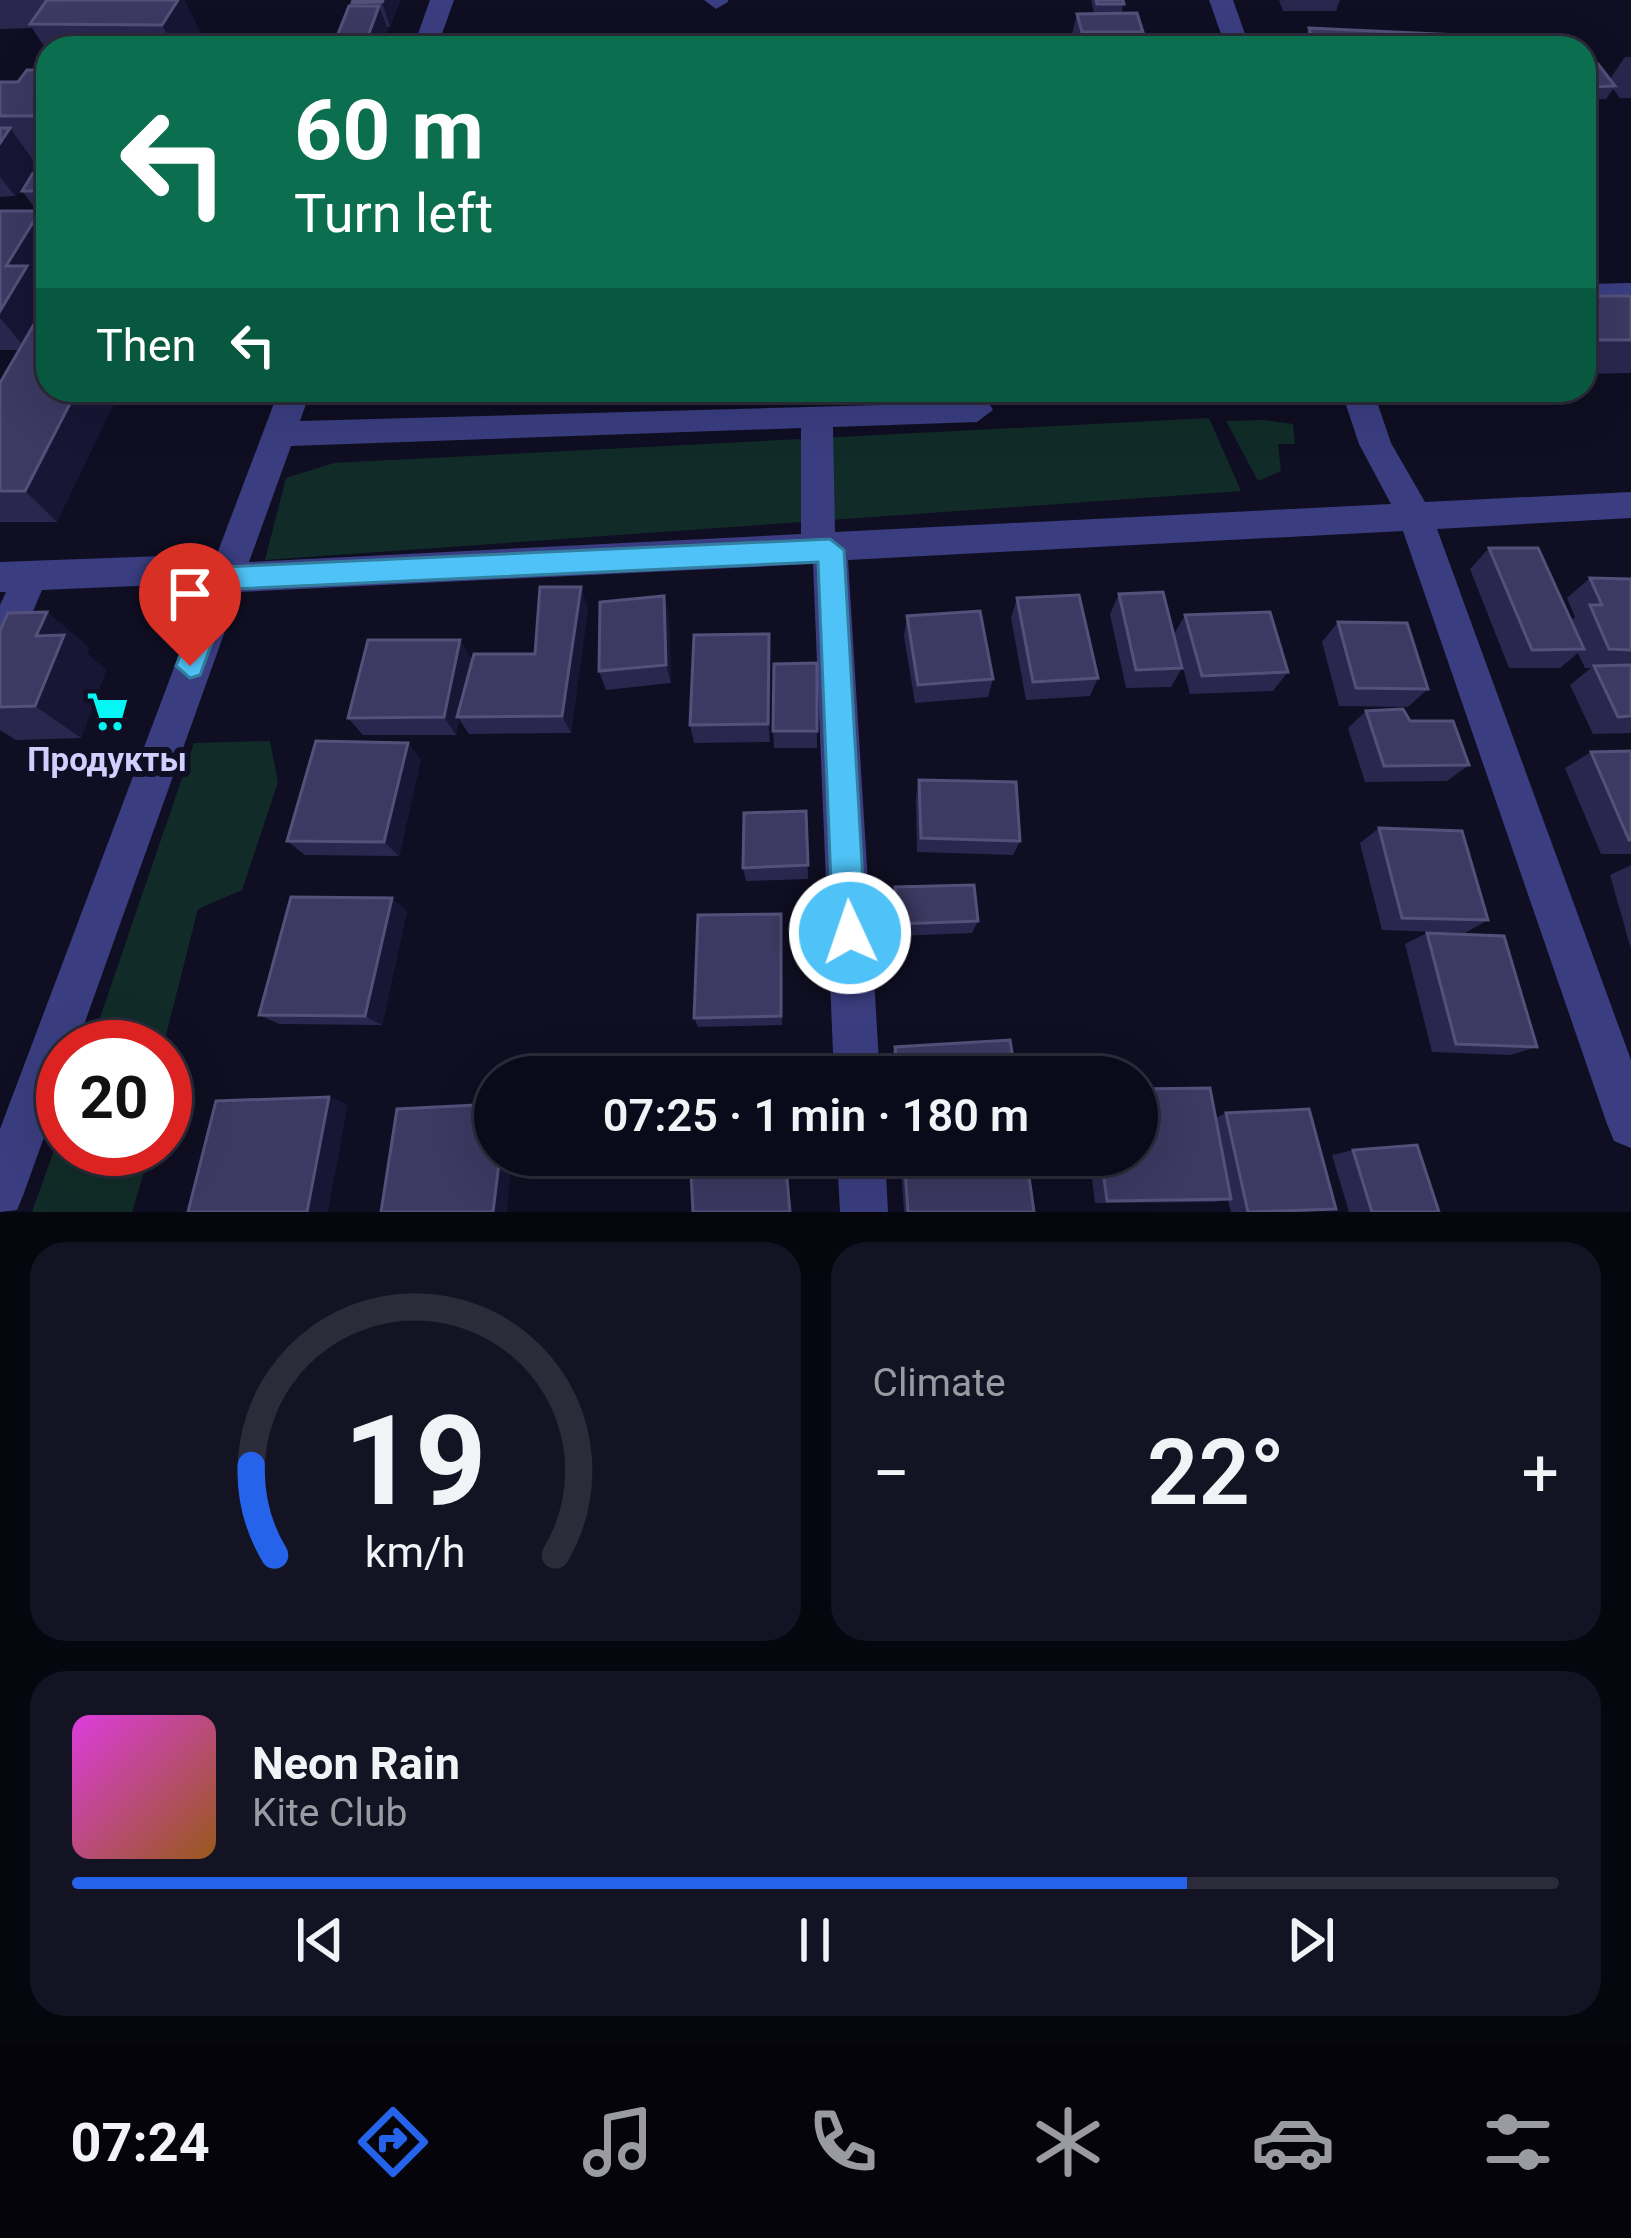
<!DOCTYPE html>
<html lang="en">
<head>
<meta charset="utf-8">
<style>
  :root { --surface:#0b0a1a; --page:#141323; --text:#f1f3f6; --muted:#9a9aa2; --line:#2b2b39; --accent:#2563eb }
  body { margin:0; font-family:Roboto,sans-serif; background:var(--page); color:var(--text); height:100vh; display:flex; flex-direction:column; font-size:45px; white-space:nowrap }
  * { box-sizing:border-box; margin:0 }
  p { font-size:39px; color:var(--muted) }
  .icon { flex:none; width:66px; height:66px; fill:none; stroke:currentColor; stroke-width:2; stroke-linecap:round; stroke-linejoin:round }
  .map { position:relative; height:1212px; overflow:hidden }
  .panel { display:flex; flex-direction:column; gap:30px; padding:30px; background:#06060e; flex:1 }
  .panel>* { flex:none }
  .top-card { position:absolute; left:36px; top:36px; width:1560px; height:366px; border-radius:36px; box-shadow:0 12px 48px #0002,0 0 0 3px var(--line); background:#0b6e4f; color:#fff; overflow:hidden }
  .speed { position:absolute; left:36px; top:1020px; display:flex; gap:24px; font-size:60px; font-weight:700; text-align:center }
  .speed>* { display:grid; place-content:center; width:156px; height:156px; border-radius:50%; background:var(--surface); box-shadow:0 12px 48px #0002,0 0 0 3px var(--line); line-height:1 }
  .speed .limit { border:18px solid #d22; background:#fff; color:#111 }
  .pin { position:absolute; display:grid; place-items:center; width:102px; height:102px; color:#fff; margin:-123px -51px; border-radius:50% 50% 50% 0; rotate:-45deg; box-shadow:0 0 12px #0007 }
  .pin .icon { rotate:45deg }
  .me { position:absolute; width:132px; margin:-66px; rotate:357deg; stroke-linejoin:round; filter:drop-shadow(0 0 9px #0008) }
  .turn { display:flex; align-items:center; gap:42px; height:252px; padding:0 60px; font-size:54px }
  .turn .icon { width:156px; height:156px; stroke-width:2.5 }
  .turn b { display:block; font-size:84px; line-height:102px }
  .then { display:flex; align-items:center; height:114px; padding:0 60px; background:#0003; gap:24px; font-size:45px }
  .big { font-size:90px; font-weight:600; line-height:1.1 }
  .panel .card { flex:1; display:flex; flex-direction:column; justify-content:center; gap:18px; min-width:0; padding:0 42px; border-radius:36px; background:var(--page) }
  .panel .dial { align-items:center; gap:0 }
  .dial svg { height:312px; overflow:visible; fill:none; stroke:var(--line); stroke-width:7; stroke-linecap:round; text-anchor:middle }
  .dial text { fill:var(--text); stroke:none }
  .song { display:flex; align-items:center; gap:36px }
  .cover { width:144px; height:144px; border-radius:18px; background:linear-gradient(135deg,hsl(300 70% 55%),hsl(30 70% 35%)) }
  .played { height:12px; border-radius:6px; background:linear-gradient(90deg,var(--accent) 75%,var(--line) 75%) }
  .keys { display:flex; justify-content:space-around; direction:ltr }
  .heat { display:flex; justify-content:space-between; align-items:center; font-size:66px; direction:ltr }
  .panel .tiles { flex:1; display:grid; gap:30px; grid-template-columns:1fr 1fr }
  .card:last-child { grid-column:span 2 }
  .trip { position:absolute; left:474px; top:1056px; width:684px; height:120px; border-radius:60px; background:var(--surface); box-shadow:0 12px 48px #0002,0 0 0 3px var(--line); font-weight:600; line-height:120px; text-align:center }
  .menu { display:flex; height:192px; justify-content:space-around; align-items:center; background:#04040a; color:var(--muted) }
  .menu .icon { width:84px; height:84px }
  .menu .current { color:var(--accent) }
  .menu b { font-size:54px; color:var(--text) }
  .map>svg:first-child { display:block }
  .green { fill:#112c28 }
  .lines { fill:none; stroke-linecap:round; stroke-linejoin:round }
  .minor { fill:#3a3e80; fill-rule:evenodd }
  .wall { fill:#2a274f }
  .shaded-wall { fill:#181535 }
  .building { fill:#3c3962; stroke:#53507a; stroke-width:3 }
  .route { fill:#4fc3f7; stroke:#337fa1; stroke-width:3 }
  .labels { text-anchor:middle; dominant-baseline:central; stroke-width:12; stroke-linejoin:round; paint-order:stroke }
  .poi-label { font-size:33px; font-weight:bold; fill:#d0cffe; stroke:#0f0e22 }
</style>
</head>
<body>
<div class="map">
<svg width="1631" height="1212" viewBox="0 0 1631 1212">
  <rect width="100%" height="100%" fill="#0f0e22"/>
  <g class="green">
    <path d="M1209,418L1241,491L265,560L286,478L334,463Z"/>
    <path d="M1264,420L1293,424L1295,444H1278L1281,471L1258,481L1226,421Z"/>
    <path d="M270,741L278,782L242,890L198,909L163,1047H90L194,743Z"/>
    <path d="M63,1125V1149H151L132,1212H32Z"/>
  </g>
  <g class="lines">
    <g class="minor">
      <path d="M430,0H454L437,48H413Z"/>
      <path d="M704,0H728V2L716,9Z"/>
      <path d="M1209,0H1233L1250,48H1226Z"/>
      <path d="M1631,283V303L1584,304V284Z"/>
      <path d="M279,390H311L300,421L988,402L993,410L977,422L833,427L835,532L1391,504L1359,444L1341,390H1373L1391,443L1425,502L1631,492V518L1437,529L1631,1060V1148L1614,1141L1607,1124L1403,531L848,560L880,1077H834L813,564L239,592L76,1047H63V1084L24,1193L17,1210L0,1212V1129L206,583L42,590L13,659L0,664V605L6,592H0V562L217,554ZM801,428V534L249,562L291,446Z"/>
      <path d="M837,1155H885L888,1212H840Z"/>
    </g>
  </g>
  <g class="wall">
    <path d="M0,0H184L199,30L188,48H48V52L32,28L0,29Z"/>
    <path d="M353,0H400L390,27H387L388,30L381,48H339L336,39L353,6Z"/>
    <path d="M1091,0H1123L1122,13L1143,32L1139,48H1074L1071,38L1077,14L1094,13Z"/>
    <path d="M1279,0H1340L1336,11H1283Z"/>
    <path d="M1309,28L1528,48H1306L1304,40Z"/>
    <path d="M1625,57H1631V98H1620L1613,89L1606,99H1584V65L1610,79Z"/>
    <path d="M48,70V162H34L36,164L15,196L0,197V82H18Z"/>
    <path d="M48,173V215H43L48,222V278L43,286L48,293V390L57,522H0V383L19,350H0V211H37L22,191Z"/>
    <path d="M1584,296H1631V373L1584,374Z"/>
    <path d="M405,390L400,405H372L366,394Z"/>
    <path d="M500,390H586L501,393Z"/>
    <path d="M1489,548L1571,621L1575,617L1567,598L1590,578L1631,579V733L1593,734L1570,685L1591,668H1585L1578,653L1560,668H1509L1470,569Z"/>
    <path d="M1119,594L1182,668L1171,687L1126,688L1110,614Z"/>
    <path d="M664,596L669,616L671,683L606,690L599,671Z"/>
    <path d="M1017,598L1098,678L1090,696L1026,700L1011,618Z"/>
    <path d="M588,607L571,733L469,734L459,719L456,735H363L348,718L460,640L471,659L464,691L535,654Z"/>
    <path d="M47,612L89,648L87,654L106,670L81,738L16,740L0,730V631Z"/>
    <path d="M1185,615L1288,672L1273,691L1190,694L1174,634Z"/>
    <path d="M907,616L993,679L988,697L915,703L904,636Z"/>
    <path d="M1338,622L1428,689L1408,707L1339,706L1322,642Z"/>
    <path d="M769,634L770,742L694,743L690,725Z"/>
    <path d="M817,663V748H774L773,731Z"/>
    <path d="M1366,711L1410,721L1469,765L1447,781L1365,782L1348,728Z"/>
    <path d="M1631,751V854H1601L1565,768L1591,752Z"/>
    <path d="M421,759L399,856L305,855L287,841Z"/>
    <path d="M919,780L1020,841L1013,855L917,852L916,796Z"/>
    <path d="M806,811L808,879L746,881L743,868Z"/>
    <path d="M1379,828L1488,920L1465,933L1382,930L1360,843Z"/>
    <path d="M1631,865V949L1610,875Z"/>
    <path d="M895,887L978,921L972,933L895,936L892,900Z"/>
    <path d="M407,911L382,1025L279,1024L259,1015Z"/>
    <path d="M781,914L782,1025L698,1027L694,1018Z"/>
    <path d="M1427,933L1537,1047L1510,1055L1432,1052L1405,944Z"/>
    <path d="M895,1047L1016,1077H894L892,1055Z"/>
    <path d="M1226,1113L1336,1209L1306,1212H1231L1228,1200L1214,1202L1095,1203L1089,1155H1137Z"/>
    <path d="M1353,1150L1439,1212H1349L1332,1155Z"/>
    <path d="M900,1155H1026L1034,1212H904Z"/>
  </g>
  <g class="shaded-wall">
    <path d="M178,0H184L199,30L188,48H175L162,25Z"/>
    <path d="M383,0H400L390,27L382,2Z"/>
    <path d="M379,6L388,30L381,48H370L367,39Z"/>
    <path d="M10,128L36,164L15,196L0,177V143Z"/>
    <path d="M40,211L48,222V278L43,286L48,293V313L27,350L0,318V311L6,266Z"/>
    <path d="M77,390H121L57,522L25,491Z"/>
    <path d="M396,390H405L400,405L395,394Z"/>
    <path d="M581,587L588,607L571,733L562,716Z"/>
    <path d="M664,596L669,616L671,683L666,665Z"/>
    <path d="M47,612L89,648L87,654L106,670L81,738L35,706L36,636Z"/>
    <path d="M769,634L771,653L770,742L768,724Z"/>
    <path d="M460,640L471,659L456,735L444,717Z"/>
    <path d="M408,743L421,759L399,856L384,842Z"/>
    <path d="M392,898L407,911L382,1025L365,1016Z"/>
    <path d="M329,1097L348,1104L328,1212H307Z"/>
    <path d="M500,1155H512L507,1212H493Z"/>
  </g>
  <g class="building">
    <path d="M47,0H178L162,25L30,24Z"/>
    <path d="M353,0H383L382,2L352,3Z"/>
    <path d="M1096,0H1123L1124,4H1097Z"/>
    <path d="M349,6H379L367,39H336Z"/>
    <path d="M1137,13L1143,32H1082L1077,14Z"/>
    <path d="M1309,28L1523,38L1528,48L1312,39Z"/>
    <path d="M1081,39H1115L1117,48H1083Z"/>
    <path d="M1320,41L1376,42L1378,48H1323Z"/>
    <path d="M1598,64L1615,86L1592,87L1584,75V65Z"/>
    <path d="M27,70H48V116H0V82H18Z"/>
    <path d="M0,128H10L0,143Z"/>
    <path d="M33,173H48V191H22Z"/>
    <path d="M0,211H40L6,266H27L0,311Z"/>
    <path d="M1584,296H1631V340H1596L1584,318Z"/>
    <path d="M48,300V390H77L25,491H0V383Z"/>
    <path d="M367,390H396L395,394H366Z"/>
    <path d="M1489,548H1538L1584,649L1532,650Z"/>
    <path d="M1590,578L1631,579V650L1609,649L1590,605H1602Z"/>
    <path d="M540,587H581L562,716L457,717L474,654H535Z"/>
    <path d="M1163,592L1182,668L1136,670L1119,594Z"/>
    <path d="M1079,595L1098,678L1033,682L1017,598Z"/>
    <path d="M664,596L666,665L599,671L600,602Z"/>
    <path d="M980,611L993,679L918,685L907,616Z"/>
    <path d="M47,612L36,636L64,635L35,706L0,707V631L8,613Z"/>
    <path d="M1270,612L1288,672L1202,676L1185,615Z"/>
    <path d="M1338,622L1407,623L1428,689L1356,688Z"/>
    <path d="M769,634L768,724L690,725L694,635Z"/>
    <path d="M368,640H460L444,717L348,718Z"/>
    <path d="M817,663V731H773L774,664Z"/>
    <path d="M1631,665V716L1618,717L1594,666Z"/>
    <path d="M1403,709L1410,721H1453L1469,765L1384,766L1366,711Z"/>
    <path d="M316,741L408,743L384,842L287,841Z"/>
    <path d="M1631,751V840H1629L1591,752Z"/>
    <path d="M919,780L1016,782L1020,841L921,838Z"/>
    <path d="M806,811L808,865L743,868L744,813Z"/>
    <path d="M1379,828L1462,831L1488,920L1402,918Z"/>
    <path d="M974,885L978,921L898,924L895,887Z"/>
    <path d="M291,897L392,898L365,1016L259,1015Z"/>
    <path d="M781,914V1016L694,1018L698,915Z"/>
    <path d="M1427,933L1504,936L1537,1047L1456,1044Z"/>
    <path d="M1010,1040L1016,1077H898L895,1047Z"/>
    <path d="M1210,1088L1231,1199L1107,1201L1101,1155H1137V1089Z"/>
    <path d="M329,1097L307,1212H188L216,1101Z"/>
    <path d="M495,1104V1155H500L493,1212H381L397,1109Z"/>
    <path d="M1309,1109L1336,1209L1248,1212L1226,1113Z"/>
    <path d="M1417,1145L1439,1212H1372L1353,1150Z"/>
    <path d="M690,1155H785L790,1212H693Z"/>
    <path d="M904,1155H1026L1034,1212H908Z"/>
  </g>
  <path class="route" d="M830,539L844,550L866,933L861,945L850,950L838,945L833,933L818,562L232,589L200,675L190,678L176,666L209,578L223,567Z"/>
  <defs>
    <symbol id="supermarket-bare" viewBox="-9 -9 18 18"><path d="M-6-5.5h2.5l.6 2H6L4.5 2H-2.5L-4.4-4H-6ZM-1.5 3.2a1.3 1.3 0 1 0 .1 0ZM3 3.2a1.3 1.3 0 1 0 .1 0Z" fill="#04f6f5" stroke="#0f0e22" stroke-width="2.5" paint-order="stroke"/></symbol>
  </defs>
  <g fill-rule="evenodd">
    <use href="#supermarket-bare" x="78" y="682" width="59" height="59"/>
  </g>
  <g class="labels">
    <g class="poi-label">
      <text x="107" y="759">Продукты</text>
    </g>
  </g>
</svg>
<div class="speed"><div class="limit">20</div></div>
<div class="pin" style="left:190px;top:666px;background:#d93025"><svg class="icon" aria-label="arrive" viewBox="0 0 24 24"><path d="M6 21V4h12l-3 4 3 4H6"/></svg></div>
<svg class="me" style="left:850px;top:933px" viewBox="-20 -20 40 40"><circle r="17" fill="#4fc3f7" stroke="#fff" stroke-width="3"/><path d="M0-11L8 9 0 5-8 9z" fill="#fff"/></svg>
<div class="trip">07:25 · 1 min · 180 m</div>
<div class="top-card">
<div class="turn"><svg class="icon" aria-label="left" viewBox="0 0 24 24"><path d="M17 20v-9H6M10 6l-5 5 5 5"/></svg><div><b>60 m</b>Turn left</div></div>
<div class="then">Then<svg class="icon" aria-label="left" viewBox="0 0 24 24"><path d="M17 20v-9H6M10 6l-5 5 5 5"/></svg></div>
</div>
</div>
<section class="panel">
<div class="tiles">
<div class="card dial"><svg viewBox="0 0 100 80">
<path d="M14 69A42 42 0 1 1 86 69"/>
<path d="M14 69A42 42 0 0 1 8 46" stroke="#2563eb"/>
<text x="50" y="56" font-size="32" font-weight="700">19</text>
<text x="50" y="72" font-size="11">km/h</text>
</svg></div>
<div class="card"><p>Climate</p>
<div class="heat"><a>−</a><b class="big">22°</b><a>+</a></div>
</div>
<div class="card">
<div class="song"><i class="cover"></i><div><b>Neon Rain</b><p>Kite Club</p></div></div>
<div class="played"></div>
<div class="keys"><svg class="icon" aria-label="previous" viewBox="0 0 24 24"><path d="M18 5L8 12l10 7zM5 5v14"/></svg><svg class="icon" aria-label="pause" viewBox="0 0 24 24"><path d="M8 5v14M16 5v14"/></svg><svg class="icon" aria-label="next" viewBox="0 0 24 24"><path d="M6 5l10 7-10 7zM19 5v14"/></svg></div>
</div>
</div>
</section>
<nav class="menu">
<b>07:24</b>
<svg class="icon current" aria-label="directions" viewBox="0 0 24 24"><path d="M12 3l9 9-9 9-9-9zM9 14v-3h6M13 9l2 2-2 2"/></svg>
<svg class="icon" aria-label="music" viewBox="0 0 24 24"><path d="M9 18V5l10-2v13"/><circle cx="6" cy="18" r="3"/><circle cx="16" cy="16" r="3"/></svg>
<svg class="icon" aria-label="phone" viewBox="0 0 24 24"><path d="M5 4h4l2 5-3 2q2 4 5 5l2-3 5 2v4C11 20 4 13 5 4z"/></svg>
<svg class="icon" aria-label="climate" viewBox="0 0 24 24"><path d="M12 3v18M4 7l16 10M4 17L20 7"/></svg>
<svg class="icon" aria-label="car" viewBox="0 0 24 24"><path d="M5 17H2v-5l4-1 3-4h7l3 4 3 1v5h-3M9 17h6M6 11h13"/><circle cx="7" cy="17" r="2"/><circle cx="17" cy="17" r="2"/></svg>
<svg class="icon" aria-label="filters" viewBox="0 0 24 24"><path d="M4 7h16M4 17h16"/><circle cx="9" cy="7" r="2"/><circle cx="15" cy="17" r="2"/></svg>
</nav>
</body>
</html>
